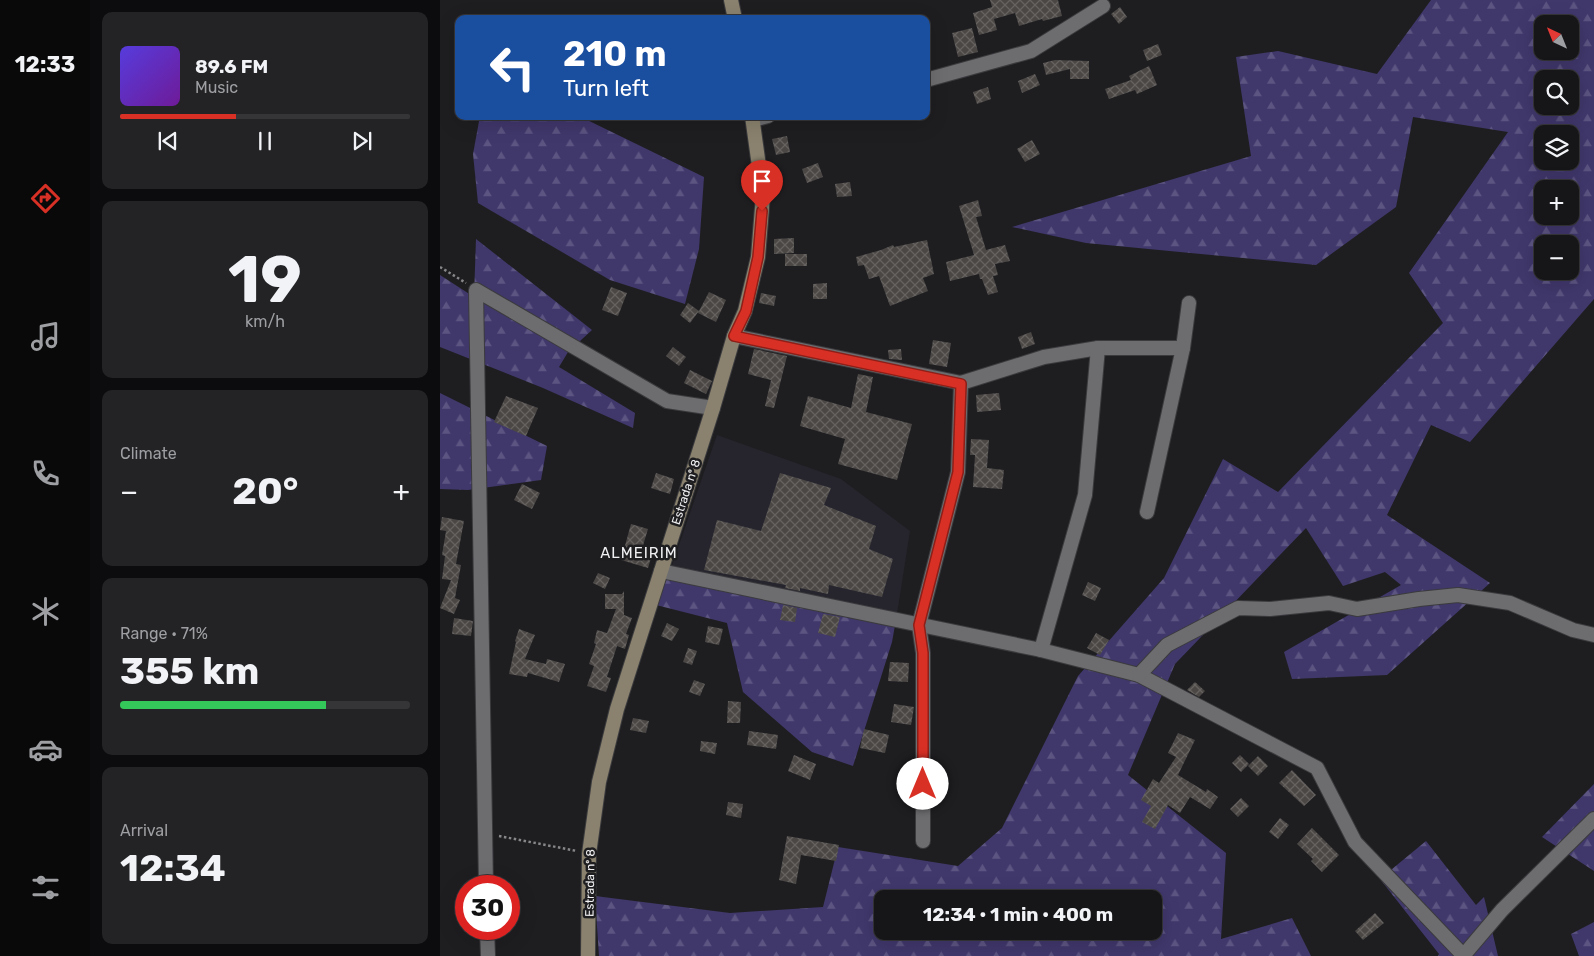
<!DOCTYPE html>
<html lang="en">
<head>
<meta charset="utf-8">
<style>
  :root { --surface:#161619; --page:#232326; --text:#f1f3f6; --muted:#9e9fa2; --line:#353538; --accent:#d93025 }
  body { margin:0; font-family:Rubik,sans-serif; background:var(--page); color:var(--text); height:100vh; display:flex; flex-direction:column; font-size:19px; white-space:nowrap }
  * { box-sizing:border-box; margin:0 }
  p { font-size:16px; color:var(--muted) }
  .icon { flex:none; width:28px; height:28px; fill:none; stroke:currentColor; stroke-width:2; stroke-linecap:round; stroke-linejoin:round }
  .map { position:relative; flex:1; overflow:hidden }
  .side { display:flex; flex-direction:column; gap:12px; padding:12px; background:#0c0c0e; width:350px }
  .side>* { flex:none }
  .banner { position:absolute; left:15px; top:15px; width:475px; height:105px; border-radius:10px; box-shadow:0 5px 20px #0002,0 0 0 1px var(--line); background:#1a4fa0; color:#fff; overflow:hidden }
  .needle { width:32px; rotate:317deg }
  .tools { position:absolute; left:1094px; top:15px; display:grid; gap:10px }
  .tools a { display:grid; place-items:center; width:45px; height:45px; border-radius:10px; background:var(--surface); box-shadow:0 5px 20px #0002,0 0 0 1px var(--line); font-size:25px }
  .speed { position:absolute; left:15px; top:875px; display:flex; gap:10px; font-size:25px; font-weight:700; text-align:center }
  .speed>* { display:grid; place-content:center; width:65px; height:65px; border-radius:50%; background:var(--surface); box-shadow:0 5px 20px #0002,0 0 0 1px var(--line); line-height:1 }
  .speed .limit { border:8px solid #d22; background:#fff; color:#111 }
  .pin { position:absolute; display:grid; place-items:center; width:42px; height:42px; color:#fff; margin:-51px -21px; border-radius:50% 50% 50% 0; rotate:-45deg; box-shadow:0 0 5px #0007 }
  .pin .icon { rotate:45deg }
  .me { position:absolute; width:55px; margin:-28px; rotate:0deg; stroke-linejoin:round; filter:drop-shadow(0 0 4px #0008) }
  .turn { display:flex; align-items:center; gap:18px; height:105px; padding:0 25px; font-size:22px }
  .turn .icon { width:65px; height:65px; stroke-width:2.5 }
  .turn b { display:block; font-size:35px; line-height:42px }
  .big { font-size:38px; font-weight:700; line-height:1.1 }
  .side .widget { flex:1; display:flex; flex-direction:column; justify-content:center; gap:8px; min-width:0; padding:0 18px; border-radius:10px; background:var(--page) }
  .side .dial { align-items:center; gap:0 }
  .dial b { font-size:65px; line-height:1 }
  .song { display:flex; align-items:center; gap:15px }
  .cover { width:60px; height:60px; border-radius:8px; background:linear-gradient(135deg,hsl(250 70% 55%),hsl(280 70% 35%)) }
  .played { height:5px; border-radius:2px; background:linear-gradient(90deg,var(--accent) 40%,var(--line) 40%) }
  .keys { display:flex; justify-content:space-around; direction:ltr }
  .heat { display:flex; justify-content:space-between; align-items:center; font-size:28px; direction:ltr }
  .charge { height:8px; border-radius:4px; background:linear-gradient(90deg,#34c759 71%,var(--line) 0) }
  .trip { position:absolute; left:434px; top:890px; width:288px; height:50px; border-radius:10px; background:var(--surface); box-shadow:0 5px 20px #0002,0 0 0 1px var(--line); font-weight:700; line-height:50px; text-align:center }
  main { display:flex; flex:1; min-height:0 }
  .dock { display:flex; flex-direction:column; width:90px; justify-content:space-around; align-items:center; background:#09090a; color:var(--muted) }
  .dock .icon { width:35px; height:35px }
  .dock .current { color:var(--accent) }
  .dock b { font-size:22px; color:var(--text) }
  .map>svg:first-child { display:block }
  .built { fill:#26252d }
  .forest { fill:url(#forest-firs); fill-rule:evenodd }
  .building { fill:url(#building-cross-hatch) }
  .lines { fill:none; stroke-linecap:round; stroke-linejoin:round }
  .minor-casing { stroke:#3b3b3e; stroke-width:16 }
  .secondary-casing { stroke:#3b3b3e; stroke-width:16 }
  .path { stroke:#87878a; stroke-width:2.5; stroke-dasharray:2.5 2.5; stroke-linecap:butt }
  .minor { stroke:#6d6d70; stroke-width:14 }
  .secondary { stroke:#8a826e; stroke-width:14 }
  .route-casing { stroke:#8d1f18; stroke-width:12 }
  .route { stroke:#d93025; stroke-width:9 }
  .labels { text-anchor:middle; dominant-baseline:central; stroke-width:5; stroke-linejoin:round; paint-order:stroke }
  .street-label { font-size:12px; fill:#f1f1f3; stroke:#1e1e21 }
  .quarter-label { font-size:15px; letter-spacing:1px; fill:#f1f1f3; stroke:#1e1e21 }
</style>
</head>
<body>
<main>
<nav class="dock">
<b>12:33</b>
<svg class="icon current" aria-label="directions" viewBox="0 0 24 24"><path d="M12 3l9 9-9 9-9-9zM9 14v-3h6M13 9l2 2-2 2"/></svg>
<svg class="icon" aria-label="music" viewBox="0 0 24 24"><path d="M9 18V5l10-2v13"/><circle cx="6" cy="18" r="3"/><circle cx="16" cy="16" r="3"/></svg>
<svg class="icon" aria-label="phone" viewBox="0 0 24 24"><path d="M5 4h4l2 5-3 2q2 4 5 5l2-3 5 2v4C11 20 4 13 5 4z"/></svg>
<svg class="icon" aria-label="climate" viewBox="0 0 24 24"><path d="M12 3v18M4 7l16 10M4 17L20 7"/></svg>
<svg class="icon" aria-label="car" viewBox="0 0 24 24"><path d="M5 17H2v-5l4-1 3-4h7l3 4 3 1v5h-3M9 17h6M6 11h13"/><circle cx="7" cy="17" r="2"/><circle cx="17" cy="17" r="2"/></svg>
<svg class="icon" aria-label="filters" viewBox="0 0 24 24"><path d="M4 7h16M4 17h16"/><circle cx="9" cy="7" r="2"/><circle cx="15" cy="17" r="2"/></svg>
</nav>
<section class="side">
<div class="widget">
<div class="song"><i class="cover"></i><div><b>89.6 FM</b><p>Music</p></div></div>
<div class="played"></div>
<div class="keys"><svg class="icon" aria-label="previous" viewBox="0 0 24 24"><path d="M18 5L8 12l10 7zM5 5v14"/></svg><svg class="icon" aria-label="pause" viewBox="0 0 24 24"><path d="M8 5v14M16 5v14"/></svg><svg class="icon" aria-label="next" viewBox="0 0 24 24"><path d="M6 5l10 7-10 7zM19 5v14"/></svg></div>
</div>
<div class="widget dial"><b>19</b><p>km/h</p></div>
<div class="widget"><p>Climate</p>
<div class="heat"><a>−</a><b class="big">20°</b><a>+</a></div>
</div>
<div class="widget"><p>Range · 71%</p><b class="big">355 km</b><div class="charge"></div></div>
<div class="widget"><p>Arrival</p><b class="big">12:34</b></div>
</section>
<div class="map">
<svg width="1154" height="956" viewBox="0 0 1154 956">
  <defs>
    <pattern id="forest-firs" width="22" height="20" patternUnits="userSpaceOnUse" patternTransform="scale(1.25)"><rect width="22" height="20" fill="#40376b"/><path d="M5 1l3.5 6h-7zM16 11l3.5 6h-7z" fill="#5c5481"/></pattern>
    <pattern id="building-cross-hatch" width="8" height="8" patternUnits="userSpaceOnUse" patternTransform="scale(1.25)"><rect width="8" height="8" fill="#4b4745"/><path d="M0 0l8 8M0 8l8-8" fill="none" stroke="#656260"/></pattern>
  </defs>
  <rect width="100%" height="100%" fill="#1e1e21"/>
  <path class="built" d="M277,435L401,479L470,531L457,614L230,571Z"/>
  <g class="forest">
    <path d="M991,0H1154V299L1030,442L991,425L947,515L1050,583L947,675L852,679L844,652L961,585L945,572L903,586L866,528L735,664L688,775L786,853L781,939L852,918L871,956H159L155,896L290,913L383,907L398,847L518,866L562,828L638,676L724,578L783,459L838,492L1003,323L969,273L1068,132L973,117L956,207L876,265L646,243L572,227L811,156L796,57L838,51L937,74ZM1102,24H1130V51H1102ZM1102,79H1130V106H1102ZM1102,134H1130V161H1102ZM1102,189H1130V216H1102ZM1102,244H1130V271H1102ZM442,899H712V931H442Z"/>
    <path d="M40,116H139L264,177L259,249L245,304L170,280L38,203L33,154Z"/>
    <path d="M36,239L152,330L128,352L119,367L195,413L193,428L103,388L0,347V275L34,297Z"/>
    <path d="M0,393L107,446L101,480L28,490L0,489Z"/>
    <path d="M230,571L457,614L452,642L413,766L372,752L303,692L287,623L216,605Z"/>
    <path d="M1154,784V871L1102,837Z"/>
    <path d="M986,841L1036,905L1044,897L1058,956H998L999,954L940,879Z"/>
    <path d="M1154,922V956H1139L1131,934Z"/>
  </g>
  <g class="building">
    <path d="M550,0H618L622,16L603,21L602,19L579,26L575,13L554,19L557,30L539,35L533,13L552,7Z"/>
    <path d="M680,7L687,17L679,24L671,14Z"/>
    <path d="M532,28L538,52L518,57L512,33Z"/>
    <path d="M718,44L722,55L707,61L703,50Z"/>
    <path d="M615,60L649,61V79H630V69L606,75L603,63Z"/>
    <path d="M709,66L717,85L697,94L695,90L669,99L665,89L691,80L689,76Z"/>
    <path d="M595,74L600,85L582,93L578,81Z"/>
    <path d="M548,87L551,99L537,104L533,92Z"/>
    <path d="M347,136L350,152L336,155L332,139Z"/>
    <path d="M592,140L600,154L585,162L577,149Z"/>
    <path d="M378,163L383,177L367,183L362,169Z"/>
    <path d="M410,182L412,196L397,197L395,184Z"/>
    <path d="M538,200L542,216L536,217L546,250L565,245L570,261L555,264L558,275L553,276L558,292L548,295L542,279H540L539,274L510,281L506,262L534,255L519,206Z"/>
    <path d="M354,238V253L334,254V239Z"/>
    <path d="M487,240L494,274L483,278L488,291L450,306L439,276L429,279L424,265L418,266L416,257L441,250L453,245L454,247Z"/>
    <rect x="345" y="254" width="22" height="12"/>
    <path d="M387,283V299H373V284Z"/>
    <path d="M171,287L187,293L178,316L162,310Z"/>
    <path d="M269,292L286,300L276,322L258,313Z"/>
    <path d="M321,293L336,296L334,306L319,303Z"/>
    <path d="M248,303L259,311L250,323L240,315Z"/>
    <path d="M591,332L595,344L582,349L578,337Z"/>
    <path d="M493,340L511,343L507,367L489,364Z"/>
    <path d="M233,347L246,357L239,366L226,356Z"/>
    <path d="M314,349L347,356L334,408L325,406L331,380L308,374Z"/>
    <path d="M461,349L462,360L449,359L448,350Z"/>
    <path d="M250,370L272,381L266,394L244,383Z"/>
    <path d="M418,374L433,377L426,412L472,424L457,480L398,464L405,439L360,426L368,396L411,408Z"/>
    <path d="M559,393L561,410L537,412L536,395Z"/>
    <path d="M66,396L98,408L86,436L54,422Z"/>
    <path d="M531,439L549,440L547,468L564,470L562,489L533,487L535,455H530Z"/>
    <path d="M216,473L234,479L230,494L211,488Z"/>
    <path d="M340,473L391,488L384,505L436,526L429,549L453,559L442,597L389,585L388,594L360,588V591L345,588L346,585L264,570L277,520L321,531Z"/>
    <path d="M82,484L100,493L92,509L74,500Z"/>
    <path d="M2,517L24,521L16,564L21,565L15,598L20,600L14,614L0,608L11,580L2,579L5,556L2,555L6,531L0,530Z"/>
    <path d="M191,524L208,529L201,552L212,555L208,568L181,560Z"/>
    <path d="M158,573L170,578L165,589L153,583Z"/>
    <path d="M648,582L661,588L655,601L642,595Z"/>
    <path d="M184,591V615L192,618L186,634L189,635L185,649L177,646L167,677L171,678L166,692L147,686L154,666L149,664L156,644L154,643L157,630L167,633L176,609H165V594H182Z"/>
    <path d="M343,605L357,608L355,622L340,620Z"/>
    <path d="M383,614L400,617L395,637L378,633Z"/>
    <path d="M14,618L33,621L31,636L12,634Z"/>
    <path d="M227,623L239,629L232,641L221,636Z"/>
    <path d="M268,626L283,629L279,645L265,642Z"/>
    <path d="M79,629L95,635L85,659L106,664L107,659L125,664L119,682L88,673L87,677L69,674L76,642L75,641Z"/>
    <path d="M656,633L669,640L660,655L647,648Z"/>
    <path d="M248,648L257,651L252,665L243,662Z"/>
    <path d="M450,662L469,663L468,682L448,681Z"/>
    <path d="M254,680L265,684L260,696L249,692Z"/>
    <path d="M755,682L765,691L759,697L747,690Z"/>
    <path d="M288,701L301,702L300,723H287Z"/>
    <path d="M454,704L474,707L471,725L451,722Z"/>
    <path d="M193,718L209,721L206,733L190,730Z"/>
    <path d="M424,729L449,735L445,753L420,748Z"/>
    <path d="M309,731L338,735L336,749L307,745Z"/>
    <path d="M738,733L755,740L738,775L766,792L767,789L778,797L770,809L750,797L740,813L728,805L715,829L702,822L711,806L701,800L713,779L719,783L736,757L728,753Z"/>
    <path d="M261,741L277,743L275,754L260,751Z"/>
    <path d="M354,755L376,764L370,780L348,771Z"/>
    <path d="M800,755L809,764L801,772L792,763Z"/>
    <path d="M818,756L828,766L818,776L808,766Z"/>
    <path d="M852,770L876,795L864,806L839,783Z"/>
    <path d="M801,798L809,806L798,817L790,809Z"/>
    <path d="M288,802L303,804L301,818L286,815Z"/>
    <path d="M840,818L849,825L838,839L829,832Z"/>
    <path d="M872,828L899,855L882,872L871,861L873,859L857,844Z"/>
    <path d="M347,836L399,845L396,861L361,855L356,884L339,880Z"/>
    <path d="M935,913L944,923L923,940L915,931Z"/>
  </g>
  <g class="lines">
    <defs>
      <g id="minor">
        <path d="M486,80L591,51L663,6"/>
        <path d="M313,120L328,116"/>
        <path d="M294,336L521,383L604,357L658,348H743"/>
        <path d="M707,512L743,348L749,303"/>
        <path d="M221,571L601,650L699,675L877,768L915,842L1023,955"/>
        <path d="M601,650L645,495L658,348"/>
        <path d="M699,675L727,645L798,608L830,609L889,603L917,609L979,599L1018,595L1070,603L1133,630L1154,635"/>
        <path d="M483,841V653L479,625L518,472L521,383"/>
        <path d="M46,886L36,290L227,401L273,408"/>
        <path d="M47,929L48,956"/>
        <path d="M1023,956L1062,910L1154,819"/>
      </g>
      <g id="secondary">
        <path d="M291,0L295,19"/>
        <path d="M148,956L149,854L159,782L177,709L273,408L294,336L305,311L318,257L323,195L312,116"/>
      </g>
    </defs>
    <use href="#minor" class="minor-casing"/>
    <use href="#secondary" class="secondary-casing"/>
    <g class="path">
      <path d="M0,267L26,283"/>
      <path d="M59,836L137,851"/>
    </g>
    <use href="#minor" class="minor"/>
    <use href="#secondary" class="secondary"/>
  </g>
  <g class="lines">
    <defs>
      <path id="route" d="M322,211L318,257L306,311L294,336L521,384L518,472L479,625L483,653V784"/>
    </defs>
    <use href="#route" class="route-casing"/>
    <use href="#route" class="route"/>
  </g>
  <g class="labels">
    <g class="street-label">
      <text transform="translate(246 492) rotate(-72)">Estrada nº 8</text>
      <text transform="translate(150 883) rotate(-89)">Estrada nº 8</text>
    </g>
    <g class="quarter-label">
      <text x="199" y="553">ALMEIRIM</text>
    </g>
  </g>
</svg>
<div class="tools">
<a><svg class="needle" viewBox="-14 -14 28 28"><path d="M0-13l5 13h-10z" fill="#e53935"/><path d="M0 13l5-13h-10z" fill="#9e9fa2"/></svg></a>
<a><svg class="icon" aria-label="search" viewBox="0 0 24 24"><circle cx="10" cy="10" r="6"/><path d="M15 15l6 6"/></svg></a>
<a><svg class="icon" aria-label="layers" viewBox="0 0 24 24"><path d="M12 4l9 5-9 5-9-5zM3 14l9 5 9-5"/></svg></a>
<a>+</a>
<a>−</a>
</div>
<div class="speed"><div class="limit">30</div></div>
<div class="pin" style="left:322px;top:211px;background:#d93025"><svg class="icon" aria-label="arrive" viewBox="0 0 24 24"><path d="M6 21V4h12l-3 4 3 4H6"/></svg></div>
<svg class="me" style="left:483px;top:784px" viewBox="-20 -20 40 40"><circle r="19" fill="#fff"/><path d="M0-13L10 11 0 6-10 11z" fill="#d93025"/></svg>
<div class="trip">12:34 · 1 min · 400 m</div>
<div class="banner">
<div class="turn"><svg class="icon" aria-label="left" viewBox="0 0 24 24"><path d="M17 20v-9H6M10 6l-5 5 5 5"/></svg><div><b>210 m</b>Turn left</div></div>
</div>
</div>
</main>
</body>
</html>
